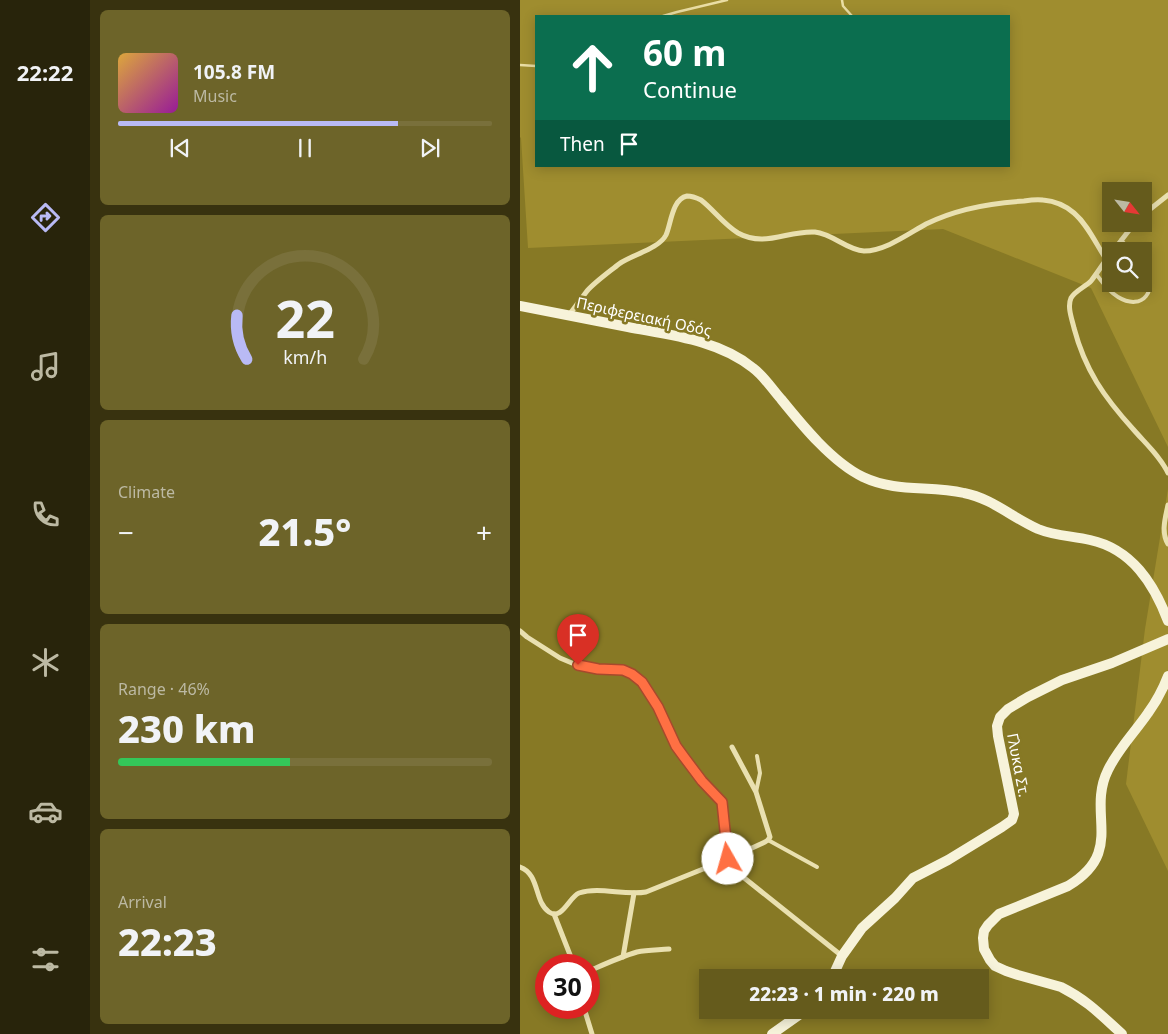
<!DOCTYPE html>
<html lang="en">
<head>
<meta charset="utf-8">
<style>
  :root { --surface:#655b1c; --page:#6d6429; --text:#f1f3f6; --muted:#bcb9a3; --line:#79703b; --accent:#b9baf5 }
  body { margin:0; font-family:"Noto Sans",sans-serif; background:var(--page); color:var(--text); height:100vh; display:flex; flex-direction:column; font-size:19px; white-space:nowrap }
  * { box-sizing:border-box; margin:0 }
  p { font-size:16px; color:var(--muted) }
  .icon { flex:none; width:28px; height:28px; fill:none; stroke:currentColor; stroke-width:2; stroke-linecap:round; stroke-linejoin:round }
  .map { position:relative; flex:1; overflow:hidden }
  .sheet { display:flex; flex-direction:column; gap:10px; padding:10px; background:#38320f; width:430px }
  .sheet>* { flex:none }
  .guide { position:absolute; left:15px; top:15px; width:475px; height:152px; border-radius:0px; box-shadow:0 2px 12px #0003; background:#0b6e4f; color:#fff; overflow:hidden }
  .needle { width:32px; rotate:120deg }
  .fabs { position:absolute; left:582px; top:182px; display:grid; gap:10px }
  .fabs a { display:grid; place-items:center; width:50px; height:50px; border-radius:0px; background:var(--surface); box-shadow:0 2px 12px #0003; font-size:25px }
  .speed { position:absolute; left:15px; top:954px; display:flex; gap:10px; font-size:25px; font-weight:700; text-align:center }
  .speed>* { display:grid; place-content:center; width:65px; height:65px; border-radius:50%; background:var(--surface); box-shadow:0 2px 12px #0003; line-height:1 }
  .speed .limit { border:8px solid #d22; background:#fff; color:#111 }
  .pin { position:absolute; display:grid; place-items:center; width:42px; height:42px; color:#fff; margin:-51px -21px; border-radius:50% 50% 50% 0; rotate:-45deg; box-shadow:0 0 5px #0007 }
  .pin .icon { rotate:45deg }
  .me { position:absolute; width:55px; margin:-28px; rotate:353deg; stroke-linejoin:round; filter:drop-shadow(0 0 4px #0008) }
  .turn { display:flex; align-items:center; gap:18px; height:105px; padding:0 25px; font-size:22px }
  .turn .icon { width:65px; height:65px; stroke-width:2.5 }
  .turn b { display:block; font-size:35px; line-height:42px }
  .then { display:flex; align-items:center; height:48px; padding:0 25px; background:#0003; gap:10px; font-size:19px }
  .big { font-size:38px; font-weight:800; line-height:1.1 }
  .sheet .card { flex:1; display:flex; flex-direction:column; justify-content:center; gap:8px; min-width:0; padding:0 18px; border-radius:8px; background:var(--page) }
  .sheet .dial { align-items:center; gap:0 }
  .dial svg { height:130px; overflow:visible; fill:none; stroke:var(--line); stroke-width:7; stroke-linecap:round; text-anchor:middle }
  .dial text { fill:var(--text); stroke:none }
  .song { display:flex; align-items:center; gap:15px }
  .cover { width:60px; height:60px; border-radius:8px; background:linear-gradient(135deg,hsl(40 70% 55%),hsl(300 70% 35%)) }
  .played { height:5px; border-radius:2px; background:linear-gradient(90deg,var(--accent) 75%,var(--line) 75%) }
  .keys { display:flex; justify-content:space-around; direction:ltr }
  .heat { display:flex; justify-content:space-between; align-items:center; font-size:28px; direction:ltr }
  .charge { height:8px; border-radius:4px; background:linear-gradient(90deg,#34c759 46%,var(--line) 0) }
  .trip { position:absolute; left:179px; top:969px; width:290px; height:50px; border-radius:0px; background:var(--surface); box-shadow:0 2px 12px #0003; font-weight:800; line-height:50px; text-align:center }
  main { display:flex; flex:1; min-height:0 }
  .dock { display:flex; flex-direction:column; width:90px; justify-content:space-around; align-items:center; background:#28240b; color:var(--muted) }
  .dock .icon { width:35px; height:35px }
  .dock .active { color:var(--accent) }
  .dock b { font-size:22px; color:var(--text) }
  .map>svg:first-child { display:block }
  .green { fill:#9f8d2f; fill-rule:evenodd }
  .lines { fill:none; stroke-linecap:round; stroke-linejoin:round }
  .stream { stroke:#eadea4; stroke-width:2.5 }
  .lane { stroke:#e9e0b0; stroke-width:4 }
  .street { stroke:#e9e0b0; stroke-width:5 }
  .secondary { stroke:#f7f3da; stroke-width:10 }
  .route-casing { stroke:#a6492c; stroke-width:12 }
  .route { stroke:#ff7043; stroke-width:9 }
  .labels { text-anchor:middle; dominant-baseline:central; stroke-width:5; stroke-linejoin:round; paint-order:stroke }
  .street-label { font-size:15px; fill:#fff; stroke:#877925 }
</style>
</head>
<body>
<main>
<nav class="dock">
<b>22:22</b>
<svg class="icon active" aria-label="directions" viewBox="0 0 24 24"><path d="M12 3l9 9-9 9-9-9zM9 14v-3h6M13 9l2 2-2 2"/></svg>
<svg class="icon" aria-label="music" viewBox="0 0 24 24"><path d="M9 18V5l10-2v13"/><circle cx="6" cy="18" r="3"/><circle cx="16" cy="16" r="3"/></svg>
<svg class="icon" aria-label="phone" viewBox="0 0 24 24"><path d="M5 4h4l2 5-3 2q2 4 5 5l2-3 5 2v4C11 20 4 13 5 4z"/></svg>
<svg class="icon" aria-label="climate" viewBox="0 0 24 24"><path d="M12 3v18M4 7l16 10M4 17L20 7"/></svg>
<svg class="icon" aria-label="car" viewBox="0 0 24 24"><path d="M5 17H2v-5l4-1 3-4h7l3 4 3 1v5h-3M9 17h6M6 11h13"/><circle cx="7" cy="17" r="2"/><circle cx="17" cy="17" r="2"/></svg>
<svg class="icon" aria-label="filters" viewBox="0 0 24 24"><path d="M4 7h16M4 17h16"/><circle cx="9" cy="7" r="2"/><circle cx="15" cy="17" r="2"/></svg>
</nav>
<section class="sheet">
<div class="card">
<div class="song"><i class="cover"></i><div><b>105.8 FM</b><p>Music</p></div></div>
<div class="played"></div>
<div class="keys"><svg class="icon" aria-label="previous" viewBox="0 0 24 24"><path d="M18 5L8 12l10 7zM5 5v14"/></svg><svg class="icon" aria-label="pause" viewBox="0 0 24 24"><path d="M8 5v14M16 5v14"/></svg><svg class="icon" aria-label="next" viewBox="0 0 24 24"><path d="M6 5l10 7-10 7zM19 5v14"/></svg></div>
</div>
<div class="card dial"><svg viewBox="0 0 100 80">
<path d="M14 69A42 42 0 1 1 86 69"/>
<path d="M14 69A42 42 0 0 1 8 42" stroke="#b9baf5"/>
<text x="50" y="56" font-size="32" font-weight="700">22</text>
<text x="50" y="72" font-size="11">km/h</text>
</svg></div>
<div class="card"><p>Climate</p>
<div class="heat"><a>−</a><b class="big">21.5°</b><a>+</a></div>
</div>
<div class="card"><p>Range · 46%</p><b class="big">230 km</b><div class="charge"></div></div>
<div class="card"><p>Arrival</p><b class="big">22:23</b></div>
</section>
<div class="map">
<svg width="648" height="1034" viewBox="0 0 648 1034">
  <rect width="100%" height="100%" fill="#877925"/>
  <g class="green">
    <path d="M0,0H648V447L571,288L423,229L8,248L1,138L0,137ZM16,16H489V166H16ZM591,191H624V224H591ZM591,251H624V284H591Z"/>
    <path d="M648,489V871L606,784L625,629Z"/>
  </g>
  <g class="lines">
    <g class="stream">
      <path d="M322,0L323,6L332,16"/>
      <path d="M143,16L157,12L207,0"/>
      <path d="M0,65L16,66"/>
    </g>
    <g class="lane">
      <path d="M601,240L611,251"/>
      <path d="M576,274C582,282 589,292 598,297C623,312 639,290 624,266"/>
      <path d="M236,792L240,773L237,756"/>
      <path d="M248,840L297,867"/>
    </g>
    <g class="street">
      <path d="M624,214L648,195"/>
      <path d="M593,251L614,224"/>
      <path d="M591,253C584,262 578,272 571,281C565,287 555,291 551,298C547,307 552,319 554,328C565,370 584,397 613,429C625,443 640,456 648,473"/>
      <path d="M49,315C55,307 61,299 67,291C75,282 89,272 99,264C111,255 139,249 146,235C151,224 152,199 167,196C171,196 177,198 181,200C194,210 203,224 218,233C245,248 268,230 295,232C313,234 327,250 344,251C365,251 388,234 406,224C436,209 471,203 504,201C510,200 517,199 523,200C534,201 546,206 554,213C568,225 576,244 586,259"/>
      <path d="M648,505C645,519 641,532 648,544"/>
      <path d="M0,631L7,637L40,658L52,663L58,665L78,669L103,670L112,673L118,678L138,707L156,746L171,768L181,781L202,802L208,859"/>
      <path d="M206,860L245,842L248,840L250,837L236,792L212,747"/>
      <path d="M0,867C20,874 14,902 29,912C42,921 49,897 59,893C80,886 104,896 126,892L203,861L322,956"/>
      <path d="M34,914L54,965"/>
      <path d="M103,957L114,893"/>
      <path d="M69,971C85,964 100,957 117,952C127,950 138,950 149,949"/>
      <path d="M64,1008L72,1034"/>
    </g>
    <g class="secondary">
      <path d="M0,306C36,313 72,320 108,327C150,335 199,340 233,368C244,376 252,389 261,399C282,425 312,462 343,477C377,493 409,485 444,493C471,498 493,518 518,529C535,536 553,536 570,540C612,549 634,584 648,621"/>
      <path d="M312,978L322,956L342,928L375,898L393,878L428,860L482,827L492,820L494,814L478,736L477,726L480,717L488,709L508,697L542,680L592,663L648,639"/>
      <path d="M252,1034L286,1010"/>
      <path d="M602,1034C581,1015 567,1000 541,987L498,975L486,971L475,966L470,960L464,949L463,938L464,931L468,925L479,914L548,886C606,851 566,814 588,770C598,749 615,732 628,713C636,702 643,689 648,676"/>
    </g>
  </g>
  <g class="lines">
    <defs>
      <path id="route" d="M58,665L78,669L103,670L112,674L122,682L138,707L156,746L164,757L182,781L202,802L208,859"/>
    </defs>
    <use href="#route" class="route-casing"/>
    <use href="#route" class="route"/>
  </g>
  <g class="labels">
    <g class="street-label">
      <text transform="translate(124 316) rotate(12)">Περιφερειακή Οδός</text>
      <text transform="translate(499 765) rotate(79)">Γλυκα Στ.</text>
    </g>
  </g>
</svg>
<div class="fabs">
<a><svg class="needle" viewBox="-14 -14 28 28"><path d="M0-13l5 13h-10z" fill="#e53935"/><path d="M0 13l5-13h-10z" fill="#bcb9a3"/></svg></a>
<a><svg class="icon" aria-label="search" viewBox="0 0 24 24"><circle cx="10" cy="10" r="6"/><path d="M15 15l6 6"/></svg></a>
</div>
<div class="speed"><div class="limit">30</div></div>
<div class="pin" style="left:58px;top:665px;background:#d93025"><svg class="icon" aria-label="arrive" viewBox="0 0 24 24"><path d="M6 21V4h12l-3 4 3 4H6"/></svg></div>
<svg class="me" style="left:208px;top:859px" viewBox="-20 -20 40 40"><circle r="19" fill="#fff"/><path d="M0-13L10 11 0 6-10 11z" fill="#ff7043"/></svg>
<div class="trip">22:23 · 1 min · 220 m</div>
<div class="guide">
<div class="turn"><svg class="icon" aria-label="ahead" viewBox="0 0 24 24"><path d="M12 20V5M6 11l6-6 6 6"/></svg><div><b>60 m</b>Continue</div></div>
<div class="then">Then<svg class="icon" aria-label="arrive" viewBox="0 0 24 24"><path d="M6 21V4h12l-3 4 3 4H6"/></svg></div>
</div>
</div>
</main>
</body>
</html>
